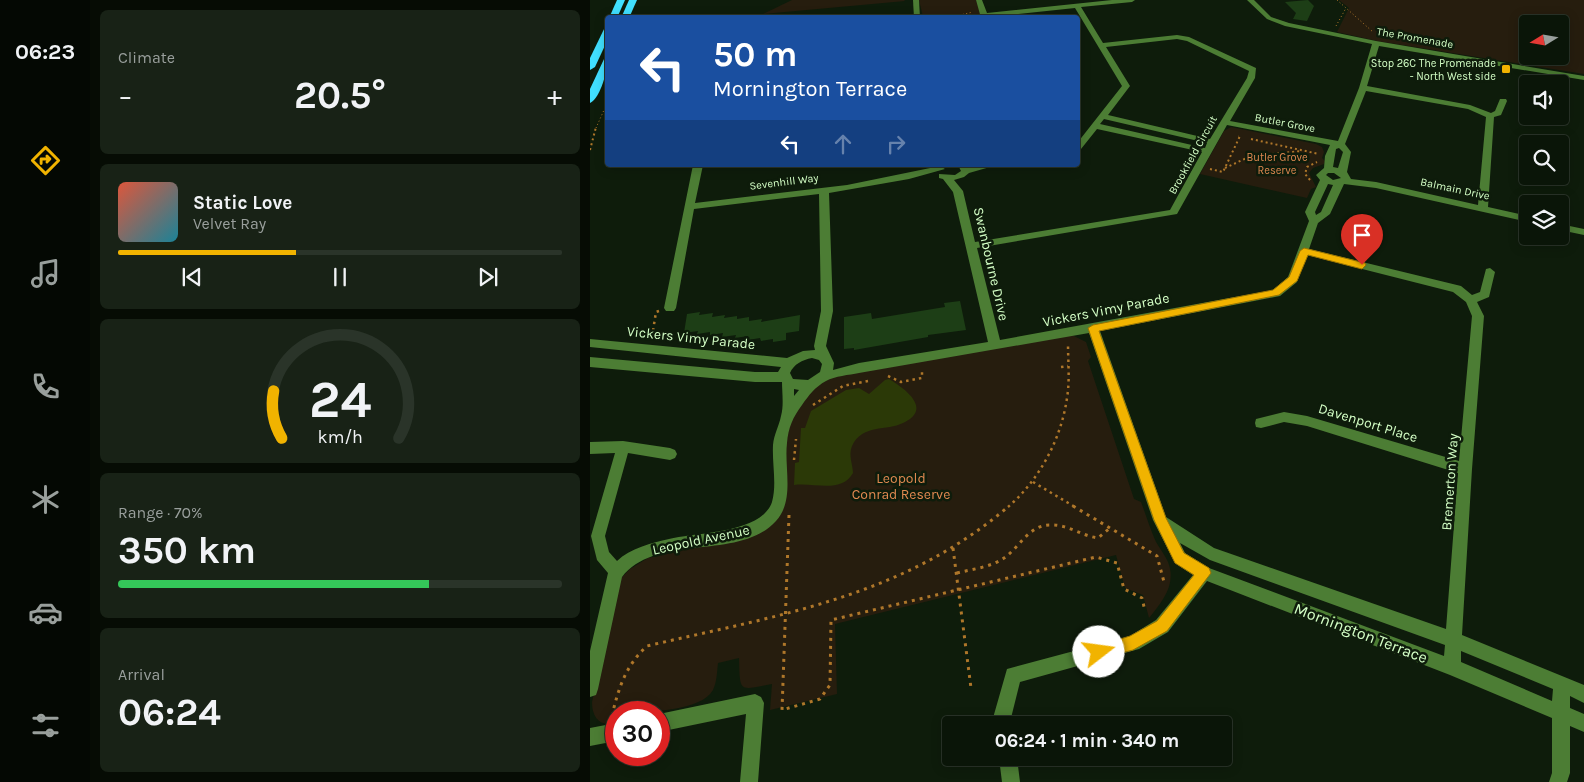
<!DOCTYPE html>
<html lang="en">
<head>
<meta charset="utf-8">
<style>
  :root { --surface:#0a1508; --page:#182216; --text:#f1f3f6; --muted:#999f9c; --line:#2a3429; --accent:#f1b300 }
  body { margin:0; font-family:Karla,sans-serif; background:var(--page); color:var(--text); height:100vh; display:flex; flex-direction:column; font-size:19px; white-space:nowrap }
  * { box-sizing:border-box; margin:0 }
  p { font-size:16px; color:var(--muted) }
  .icon { flex:none; width:28px; height:28px; fill:none; stroke:currentColor; stroke-width:2; stroke-linecap:round; stroke-linejoin:round }
  .map { position:relative; flex:1; overflow:hidden }
  .panel { display:flex; flex-direction:column; gap:10px; padding:10px; background:#060c04; width:500px }
  .panel>* { flex:none }
  .banner { position:absolute; left:15px; top:15px; width:475px; height:152px; border-radius:5px; box-shadow:0 2px 12px #0003,0 0 0 1px var(--line); background:#1a4fa0; color:#fff; overflow:hidden }
  .needle { width:32px; rotate:259deg }
  .fabs { position:absolute; left:929px; top:15px; display:grid; gap:10px }
  .fabs a { display:grid; place-items:center; width:50px; height:50px; border-radius:5px; background:var(--surface); box-shadow:0 2px 12px #0003,0 0 0 1px var(--line); font-size:25px }
  .speed { position:absolute; left:15px; top:701px; display:flex; gap:10px; font-size:25px; font-weight:700; text-align:center }
  .speed>* { display:grid; place-content:center; width:65px; height:65px; border-radius:50%; background:var(--surface); box-shadow:0 2px 12px #0003,0 0 0 1px var(--line); line-height:1 }
  .speed .limit { border:8px solid #d22; background:#fff; color:#111 }
  .pin { position:absolute; display:grid; place-items:center; width:42px; height:42px; color:#fff; margin:-51px -21px; border-radius:50% 50% 50% 0; rotate:-45deg; box-shadow:0 0 5px #0007 }
  .pin .icon { rotate:45deg }
  .me { position:absolute; width:55px; margin:-28px; rotate:75deg; stroke-linejoin:round; filter:drop-shadow(0 0 4px #0008) }
  .turn { display:flex; align-items:center; gap:18px; height:105px; padding:0 25px; font-size:22px }
  .turn .icon { width:65px; height:65px; stroke-width:2.5 }
  .turn b { display:block; font-size:35px; line-height:42px }
  .lanes { display:flex; align-items:center; height:48px; padding:0 25px; background:#0003; justify-content:center; gap:25px; direction:ltr }
  .lanes .off { opacity:.35 }
  .big { font-size:38px; font-weight:700; line-height:1.1 }
  .panel .card { flex:1; display:flex; flex-direction:column; justify-content:center; gap:8px; min-width:0; padding:0 18px; border-radius:8px; background:var(--page) }
  .panel .dial { align-items:center; gap:0 }
  .dial svg { height:130px; overflow:visible; fill:none; stroke:var(--line); stroke-width:7; stroke-linecap:round; text-anchor:middle }
  .dial text { fill:var(--text); stroke:none }
  .song { display:flex; align-items:center; gap:15px }
  .cover { width:60px; height:60px; border-radius:8px; background:linear-gradient(135deg,hsl(10 70% 55%),hsl(190 70% 35%)) }
  .played { height:5px; border-radius:2px; background:linear-gradient(90deg,var(--accent) 40%,var(--line) 40%) }
  .keys { display:flex; justify-content:space-around; direction:ltr }
  .heat { display:flex; justify-content:space-between; align-items:center; font-size:28px; direction:ltr }
  .charge { height:8px; border-radius:4px; background:linear-gradient(90deg,#34c759 70%,var(--line) 0) }
  .trip { position:absolute; left:352px; top:716px; width:290px; height:50px; border-radius:5px; background:var(--surface); box-shadow:0 2px 12px #0003,0 0 0 1px var(--line); font-weight:700; line-height:50px; text-align:center }
  main { display:flex; flex:1; min-height:0 }
  .menu { display:flex; flex-direction:column; width:90px; justify-content:space-around; align-items:center; background:#040803; color:var(--muted) }
  .menu .icon { width:35px; height:35px }
  .menu .current { color:var(--accent) }
  .menu b { font-size:22px; color:var(--text) }
  .map>svg:first-child { display:block }
  .green { fill:#261d0e; fill-rule:evenodd }
  .water { fill:#2b3907 }
  .building { fill:#1d3e16 }
  .lines { fill:none; stroke-linecap:round; stroke-linejoin:round }
  .path-far3 { stroke:#af772a; stroke-width:1; stroke-dasharray:1 2.5; stroke-linecap:butt }
  .path-far2 { stroke:#af772a; stroke-width:2; stroke-dasharray:2 3; stroke-linecap:butt }
  .path-far1 { stroke:#af772a; stroke-width:2.5; stroke-dasharray:2.5 4; stroke-linecap:butt }
  .path { stroke:#af772a; stroke-width:3; stroke-dasharray:3 5; stroke-linecap:butt }
  .minor { fill:#4c7d34; fill-rule:evenodd }
  .highway { fill:#41e0ff; fill-rule:evenodd }
  .route { fill:#f1b300; stroke:#9d7400 }
  .poi-dot { fill:#f1b300; stroke:#0e1c0b; stroke-width:2 }
  .labels { text-anchor:middle; dominant-baseline:central; stroke-width:5; stroke-linejoin:round; paint-order:stroke }
  .far-street-label { font-size:11px; fill:#d4ffc6; stroke:#0e1c0b }
  .far-poi-label { font-size:11px; fill:#d4ffc6; stroke:#0e1c0b; text-anchor:end }
  .far-park-label { font-size:11px; fill:#e08951; stroke:#0e1c0b }
  .street-label { font-size:14px; fill:#d4ffc6; stroke:#0e1c0b }
  .park-label { font-size:14px; fill:#e08951; stroke:#0e1c0b }
  .near-street-label { font-size:16px; fill:#d4ffc6; stroke:#0e1c0b }
</style>
</head>
<body>
<main>
<nav class="menu">
<b>06:23</b>
<svg class="icon current" aria-label="directions" viewBox="0 0 24 24"><path d="M12 3l9 9-9 9-9-9zM9 14v-3h6M13 9l2 2-2 2"/></svg>
<svg class="icon" aria-label="music" viewBox="0 0 24 24"><path d="M9 18V5l10-2v13"/><circle cx="6" cy="18" r="3"/><circle cx="16" cy="16" r="3"/></svg>
<svg class="icon" aria-label="phone" viewBox="0 0 24 24"><path d="M5 4h4l2 5-3 2q2 4 5 5l2-3 5 2v4C11 20 4 13 5 4z"/></svg>
<svg class="icon" aria-label="climate" viewBox="0 0 24 24"><path d="M12 3v18M4 7l16 10M4 17L20 7"/></svg>
<svg class="icon" aria-label="car" viewBox="0 0 24 24"><path d="M5 17H2v-5l4-1 3-4h7l3 4 3 1v5h-3M9 17h6M6 11h13"/><circle cx="7" cy="17" r="2"/><circle cx="17" cy="17" r="2"/></svg>
<svg class="icon" aria-label="filters" viewBox="0 0 24 24"><path d="M4 7h16M4 17h16"/><circle cx="9" cy="7" r="2"/><circle cx="15" cy="17" r="2"/></svg>
</nav>
<section class="panel">
<div class="card"><p>Climate</p>
<div class="heat"><a>−</a><b class="big">20.5°</b><a>+</a></div>
</div>
<div class="card">
<div class="song"><i class="cover"></i><div><b>Static Love</b><p>Velvet Ray</p></div></div>
<div class="played"></div>
<div class="keys"><svg class="icon" aria-label="previous" viewBox="0 0 24 24"><path d="M18 5L8 12l10 7zM5 5v14"/></svg><svg class="icon" aria-label="pause" viewBox="0 0 24 24"><path d="M8 5v14M16 5v14"/></svg><svg class="icon" aria-label="next" viewBox="0 0 24 24"><path d="M6 5l10 7-10 7zM19 5v14"/></svg></div>
</div>
<div class="card dial"><svg viewBox="0 0 100 80">
<path d="M14 69A42 42 0 1 1 86 69"/>
<path d="M14 69A42 42 0 0 1 9 40" stroke="#f1b300"/>
<text x="50" y="56" font-size="32" font-weight="700">24</text>
<text x="50" y="72" font-size="11">km/h</text>
</svg></div>
<div class="card"><p>Range · 70%</p><b class="big">350 km</b><div class="charge"></div></div>
<div class="card"><p>Arrival</p><b class="big">06:24</b></div>
</section>
<div class="map">
<svg width="994" height="782" viewBox="0 0 994 782">
  <rect width="100%" height="100%" fill="#0e1c0b"/>
  <g class="green">
    <path d="M202,0H314L315,1L173,14Z"/>
    <path d="M329,0H386L392,17H333Z"/>
    <path d="M749,0H994V74L787,41L747,32L759,8ZM938,24H970V56H938Z"/>
    <path d="M641,127L726,144L732,147L734,152L732,158L735,161L734,164L723,168L719,173L726,187L721,189L717,198L610,174L634,131Z"/>
    <path d="M474,336H484L496,342L501,357L498,361L544,499L551,502C556,515 560,529 566,542C570,549 575,555 578,562C587,584 572,602 559,618L553,595L535,588L526,555L245,624L247,694L180,710L182,684C149,690 150,694 149,658L128,663C127,671 127,682 123,690C110,713 50,712 26,712V723C10,727 2,718 2,702L26,589L31,578L40,569L58,558L164,535L179,527L186,519L196,425L209,395L243,377Z"/>
  </g>
  <path class="water" d="M299,379C314,388 344,409 313,423C297,431 272,424 262,446C258,455 263,465 263,473C251,494 224,482 204,485L205,463L209,462L211,428H215L221,411L256,390L269,388L279,394L295,380Z"/>
  <g class="building">
    <path d="M718,0L724,6L717,21L703,19L706,13L695,2Z"/>
    <path d="M370,301L376,330L338,335V337L264,350V348L254,349V317L281,313L282,319L355,307L354,303Z"/>
    <path d="M110,312L109,315L123,313L122,317L135,315L134,318L147,316V319L159,317V321L172,319L171,322L210,315L209,331L196,333V340L183,342V339L171,341L170,338L158,340V336L145,338L146,335L132,337L133,333L120,335V332L107,334L108,331L94,333L97,314Z"/>
  </g>
  <g class="lines">
    <g class="path-far3">
      <path d="M747,0L783,32"/>
      <path d="M366,16L383,12"/>
      <path d="M356,18L363,16L369,18"/>
      <path d="M746,26L756,8"/>
      <path d="M6,128L18,101"/>
    </g>
    <g class="path-far2">
      <path d="M661,139L729,154"/>
      <path d="M0,150L6,127"/>
      <path d="M635,168L661,156L711,151"/>
      <path d="M620,169L633,172L650,136H648"/>
      <path d="M720,180L715,174L717,167L727,162"/>
    </g>
    <g class="path-far1">
      <path d="M62,337L66,312L69,311"/>
      <path d="M471,367L478,366"/>
      <path d="M298,376L311,382L332,378V369"/>
      <path d="M223,405L253,386L278,381"/>
      <path d="M204,460L206,439"/>
      <path d="M443,482L485,507"/>
      <path d="M418,507C449,480 471,440 477,398C480,380 478,362 478,344"/>
    </g>
    <g class="path">
      <path d="M483,506L567,556L574,582"/>
      <path d="M199,515L192,710L230,699L240,685L241,620L506,557L527,563L534,589L552,598L555,611"/>
      <path d="M363,548L381,688"/>
      <path d="M367,573C383,569 401,567 414,558C430,547 439,525 460,525C477,524 492,536 508,538L520,528"/>
      <path d="M22,716C28,689 36,665 57,646C189,615 313,597 419,506"/>
    </g>
    <g class="minor">
      <path d="M323,0H329L330,18H324Z"/>
      <path d="M386,0H392L397,13L522,0H545L542,2L491,7L513,43L587,35L599,37L666,68L665,78L640,121L748,141L769,88L782,44L695,26L677,19L657,0H664L681,17L699,23L786,41L994,76V80L789,46L777,86L880,105L901,113L905,111L910,99H916L917,101L911,115L904,117L898,207L938,216V222L786,188L754,184L740,214L728,223L719,249L871,286L882,295L890,292L896,269L900,268L905,272L899,297L887,302L894,316L882,469L872,635L994,685V703L980,696V708L994,714V732L980,726V773L977,782H959L962,773V718L860,675L617,581L578,632L549,649L430,682L421,718L422,725H404L403,718L417,669L540,636L566,620L603,575L585,563L563,520L499,333L269,373C259,375 245,376 236,381C225,387 219,395 212,405C203,417 198,428 197,443C194,468 205,500 186,521C149,562 68,532 32,577L8,689L6,695L0,697V651L18,573L7,560L1,536L25,453L0,454V442L33,441L80,448L85,450L87,454L85,458L80,460L38,453L15,536L19,552L27,561C40,548 62,543 79,539C106,532 171,534 182,502C187,484 182,464 183,445C184,434 189,426 191,416C194,406 192,392 192,382H165L0,367V357L165,372H188L191,367L0,347V339L197,358L213,351L225,350L224,346L231,311L229,194L104,209L86,308L84,311H76L74,308L103,165H113L105,203L257,185L350,166L355,169L319,179L239,193L243,311L236,346L244,363L243,370L269,363L398,342L363,192L353,179L349,178V174L365,175L371,171L368,165H378L379,168L390,165H407L379,173L374,177L364,180L373,191L385,242L580,210L612,152L507,129L491,149L488,150V142L532,86L485,8L391,18ZM587,39L597,41L659,71L657,78L620,139L518,115L540,86L516,47ZM776,91L878,109L896,117L888,205L786,182L761,179L757,172L761,152L755,144ZM514,119L617,143L615,148L510,124ZM637,125L740,145L735,156L734,168L726,175L730,180L715,212L719,221L698,277L683,290L410,340L387,248L587,214ZM749,148L753,152L748,168L743,167L746,149ZM738,173H744L751,178L743,180L736,175ZM738,184L743,185L731,212L726,215L725,212ZM717,255L863,292L876,302L882,316L869,461L717,416L694,412L666,419L665,423L666,427L671,428L694,422L717,426L868,473L856,629L624,548L576,517L510,331L690,296L707,282ZM222,358L229,360L232,364L230,372L218,380L203,379L200,373C204,364 212,360 222,358ZM204,389L209,390L204,396ZM590,543L620,560L855,645L854,656L619,568L595,553ZM871,651L963,689L962,701L871,662Z"/>
      <path d="M970,224L994,229V235L970,230Z"/>
      <path d="M165,694L171,697L174,703L168,782H150L156,714L69,732V714Z"/>
      <path d="M26,723V741L0,746V728Z"/>
      <path d="M409,758H427L430,782H412Z"/>
    </g>
    <g class="highway">
      <path d="M27,0H35L27,18H19Z"/>
      <path d="M39,0H47L39,18H31Z"/>
      <path d="M15,27H18V39L5,67L0,70V58Z"/>
      <path d="M18,56C18,68 11,98 0,103V89L14,59Z"/>
    </g>
  </g>
  <path class="route" d="M714,248L775,263L776,265L772,269L718,255L707,281L689,295L509,331L576,518L594,553L619,568L621,573L577,631L543,650L509,659L504,657L501,652L504,647L540,636L567,621L604,575L585,563L564,520L498,328L503,325L683,290L699,277L710,251Z"/>
  <rect class="poi-dot" x="911" y="64" width="10" height="10" rx="2.5"/>
  <g class="labels">
    <g class="far-street-label">
      <text transform="translate(825 38) rotate(10)">The Promenade</text>
      <text transform="translate(695 123) rotate(11)">Butler Grove</text>
      <text transform="translate(603 155) rotate(-61)">Brookfield Circuit</text>
      <text transform="translate(194 182) rotate(-7)">Sevenhill Way</text>
      <text transform="translate(865 189) rotate(12)">Balmain Drive</text>
    </g>
    <g class="far-poi-label">
      <text x="906" y="63">Stop 26C The Promenade<tspan x="906" dy="13">- North West side</tspan></text>
    </g>
    <g class="far-park-label">
      <text x="687" y="157">Butler Grove<tspan x="687" dy="13">Reserve</tspan></text>
    </g>
    <g class="street-label">
      <text transform="translate(401 264) rotate(77)">Swanbourne Drive</text>
      <text transform="translate(516 310) rotate(-11)">Vickers Vimy Parade</text>
      <text transform="translate(101 338) rotate(6)">Vickers Vimy Parade</text>
      <text transform="translate(778 423) rotate(17)">Davenport Place</text>
      <text transform="translate(860 482) rotate(-86)">Bremerton Way</text>
      <text transform="translate(111 540) rotate(-12)">Leopold Avenue</text>
    </g>
    <g class="park-label">
      <text x="311" y="478">Leopold<tspan x="311" dy="16">Conrad Reserve</tspan></text>
    </g>
    <g class="near-street-label">
      <text transform="translate(771 633) rotate(21)">Mornington Terrace</text>
    </g>
  </g>
</svg>
<div class="fabs">
<a><svg class="needle" viewBox="-14 -14 28 28"><path d="M0-13l5 13h-10z" fill="#e53935"/><path d="M0 13l5-13h-10z" fill="#999f9c"/></svg></a>
<a><svg class="icon" aria-label="sound" viewBox="0 0 24 24"><path d="M4 9h4l5-4v14l-5-4H4zM17 9q2 3 0 6"/></svg></a>
<a><svg class="icon" aria-label="search" viewBox="0 0 24 24"><circle cx="10" cy="10" r="6"/><path d="M15 15l6 6"/></svg></a>
<a><svg class="icon" aria-label="layers" viewBox="0 0 24 24"><path d="M12 4l9 5-9 5-9-5zM3 14l9 5 9-5"/></svg></a>
</div>
<div class="speed"><div class="limit">30</div></div>
<div class="pin" style="left:772px;top:265px;background:#d93025"><svg class="icon" aria-label="arrive" viewBox="0 0 24 24"><path d="M6 21V4h12l-3 4 3 4H6"/></svg></div>
<svg class="me" style="left:509px;top:652px" viewBox="-20 -20 40 40"><circle r="19" fill="#fff"/><path d="M0-13L10 11 0 6-10 11z" fill="#f1b300"/></svg>
<div class="trip">06:24 · 1 min · 340 m</div>
<div class="banner">
<div class="turn"><svg class="icon" aria-label="left" viewBox="0 0 24 24"><path d="M17 20v-9H6M10 6l-5 5 5 5"/></svg><div><b>50 m</b>Mornington Terrace</div></div>
<div class="lanes"><svg class="icon" aria-label="left" viewBox="0 0 24 24"><path d="M17 20v-9H6M10 6l-5 5 5 5"/></svg><svg class="icon off" aria-label="ahead" viewBox="0 0 24 24"><path d="M12 20V5M6 11l6-6 6 6"/></svg><svg class="icon off" aria-label="right" viewBox="0 0 24 24"><path d="M7 20v-9h11M14 6l5 5-5 5"/></svg></div>
</div>
</div>
</main>
</body>
</html>
